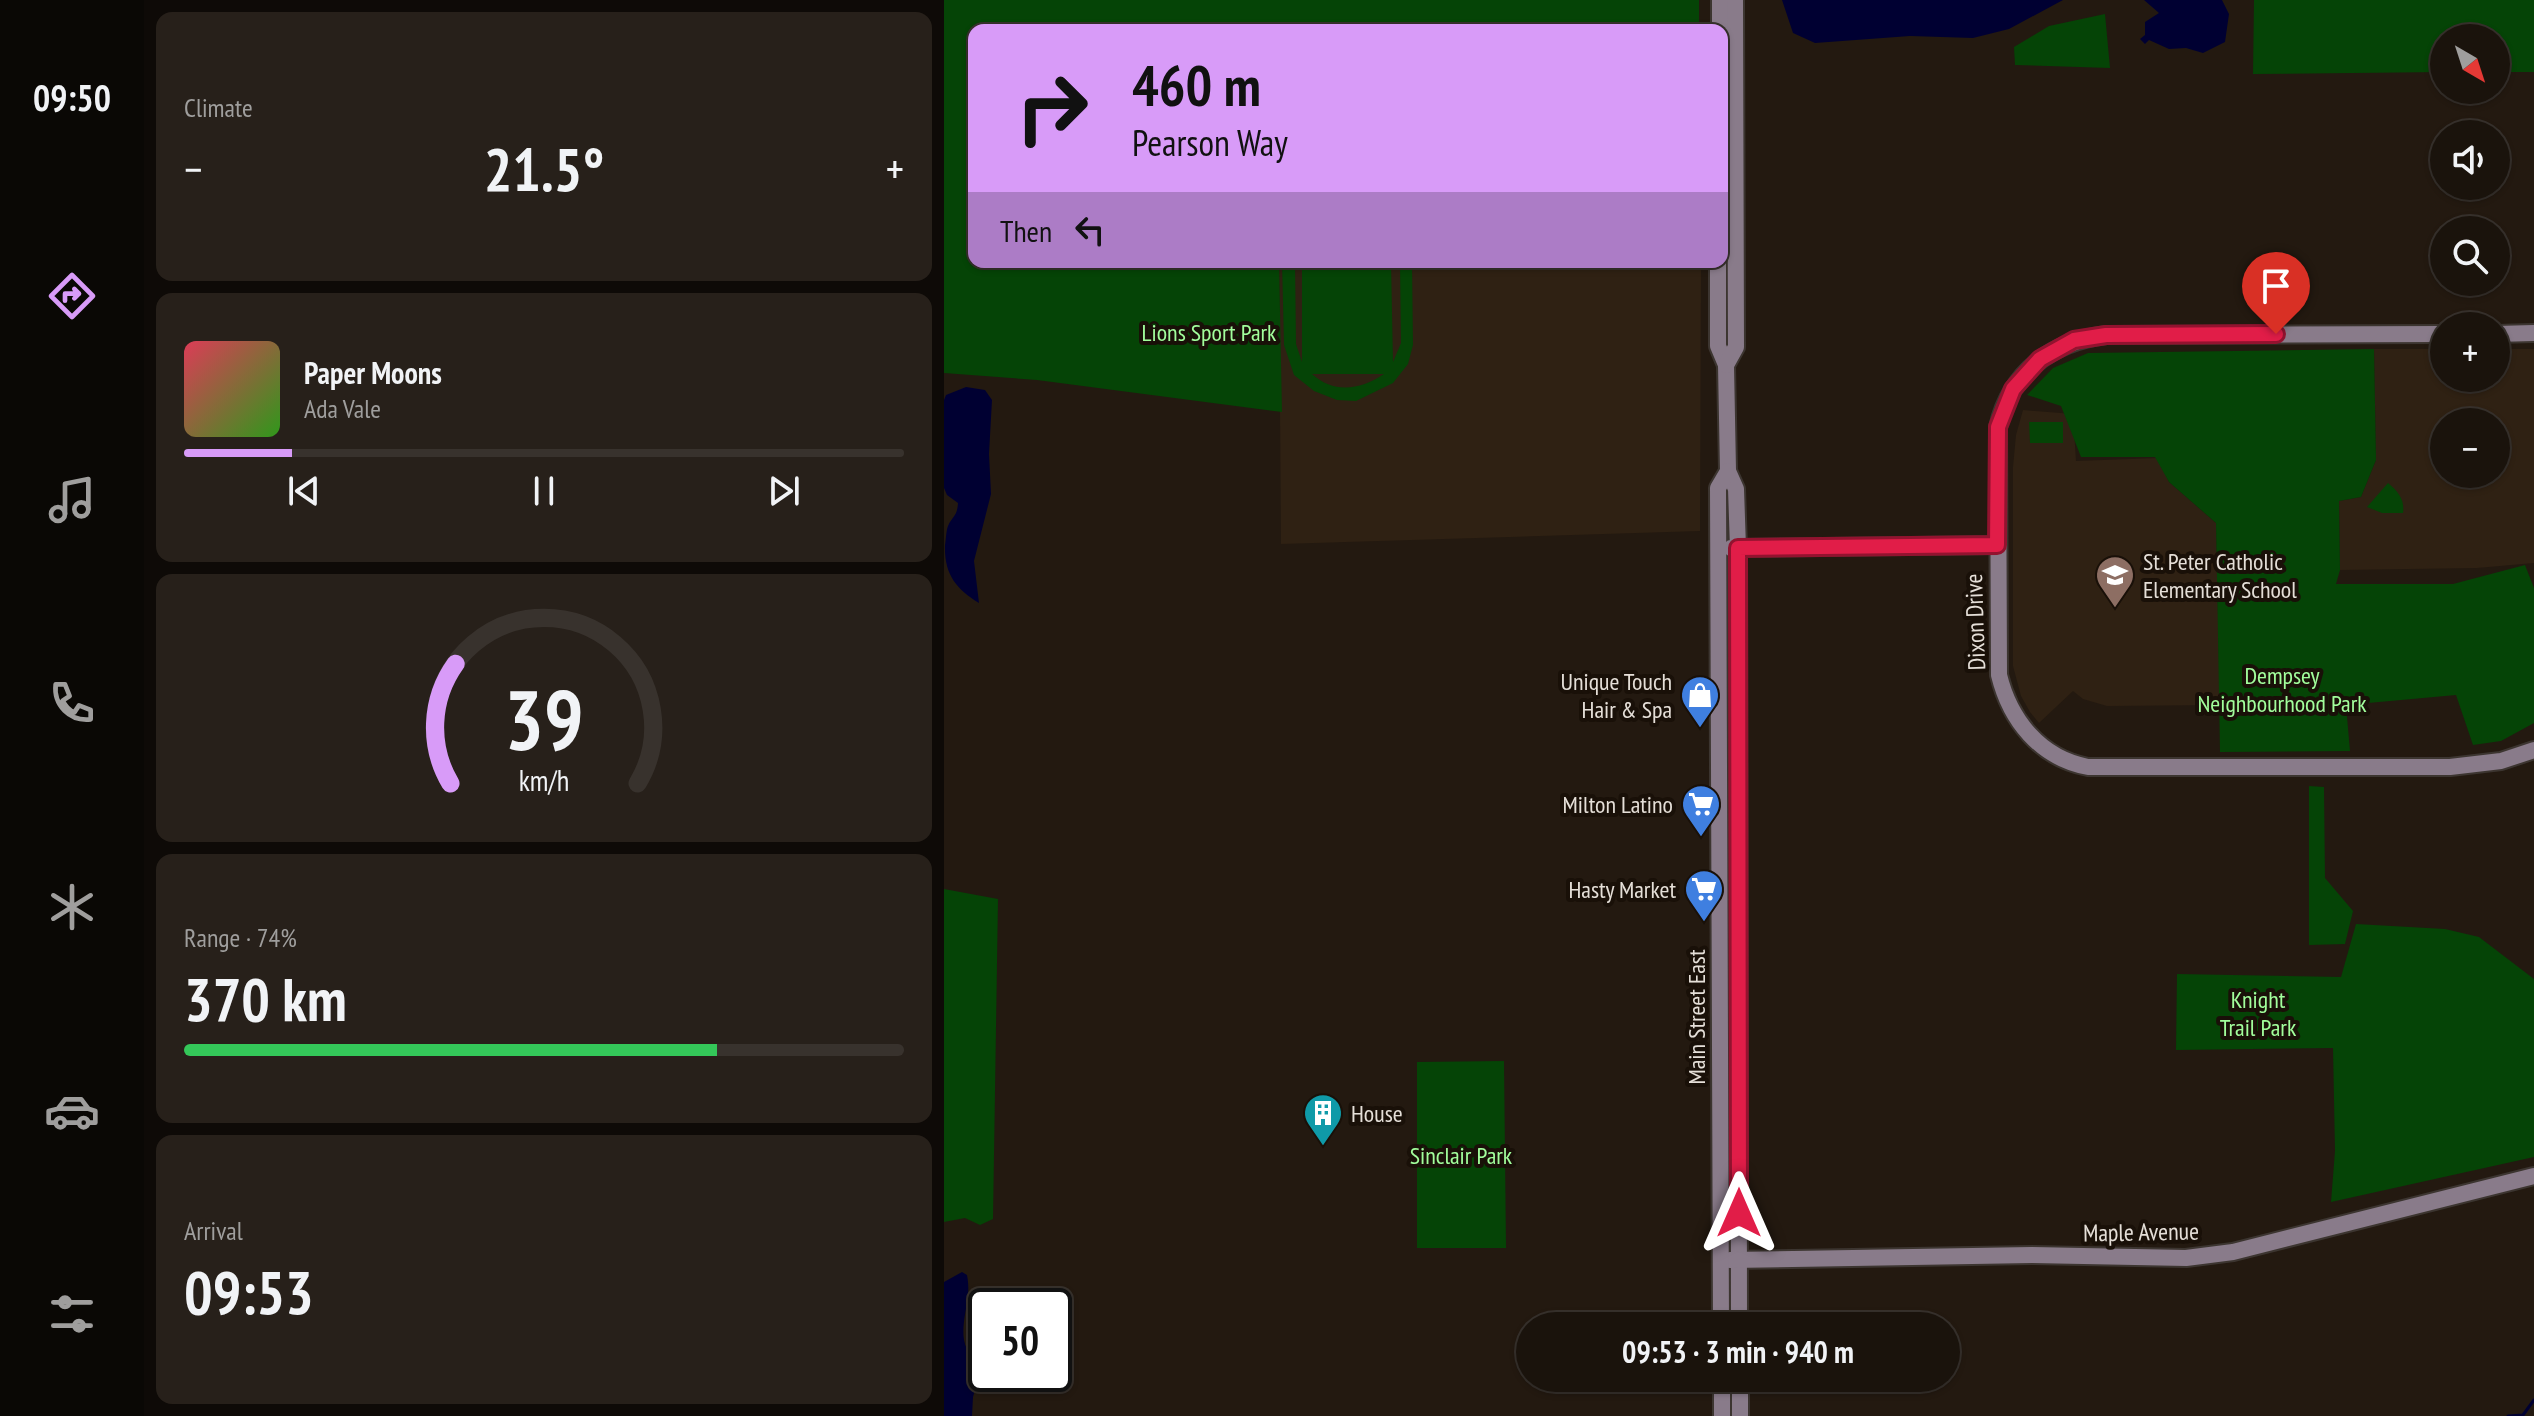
<!DOCTYPE html>
<html lang="en">
<head>
<meta charset="utf-8">
<style>
  :root { --surface:#1a130c; --page:#27201a; --text:#f1f3f6; --muted:#9f9e9d; --line:#38322d; --accent:#d89bf8 }
  body { margin:0; font-family:"PT Sans Narrow",sans-serif; background:var(--page); color:var(--text); height:100vh; display:flex; flex-direction:column; font-size:30px; white-space:nowrap }
  * { box-sizing:border-box; margin:0 }
  p { font-size:26px; color:var(--muted) }
  .icon { flex:none; width:44px; height:44px; fill:none; stroke:currentColor; stroke-width:2; stroke-linecap:round; stroke-linejoin:round }
  .map { position:relative; flex:1; overflow:hidden }
  .side { display:flex; flex-direction:column; gap:12px; padding:12px; background:#0e0a07; width:800px }
  .side>* { flex:none }
  .banner { position:absolute; left:24px; top:24px; width:760px; height:244px; border-radius:16px; box-shadow:0 2px 6px #0004,0 0 0 2px var(--line); background:#d89bf8; color:#111; overflow:hidden }
  .needle { width:52px; rotate:141deg }
  .buttons { position:absolute; left:1486px; top:24px; display:grid; gap:16px }
  .buttons a { display:grid; place-items:center; width:80px; height:80px; border-radius:50%; background:var(--surface); box-shadow:0 2px 6px #0004,0 0 0 2px var(--line); font-size:40px }
  .speed { position:absolute; left:24px; top:1288px; display:flex; gap:16px; font-size:40px; font-weight:700; text-align:center }
  .speed>* { display:grid; place-content:center; width:104px; height:104px; border-radius:50%; background:var(--surface); box-shadow:0 2px 6px #0004,0 0 0 2px var(--line); line-height:1 }
  .speed .limit { border:4px solid #111; border-radius:12px; background:#fff; color:#111 }
  .pin { position:absolute; display:grid; place-items:center; width:68px; height:68px; color:#fff; margin:-82px -34px; border-radius:50% 50% 50% 0; rotate:-45deg; box-shadow:0 0 8px #0007 }
  .pin .icon { rotate:45deg }
  .me { position:absolute; width:88px; margin:-44px; rotate:0deg; stroke-linejoin:round; filter:drop-shadow(0 0 6px #0008) }
  .turn { display:flex; align-items:center; gap:28px; height:168px; padding:0 32px; font-size:36px }
  .turn .icon { width:104px; height:104px; stroke-width:2.5 }
  .turn b { display:block; font-size:56px; line-height:68px }
  .then { display:flex; align-items:center; height:76px; padding:0 32px; background:#0003; gap:16px; font-size:30px }
  .big { font-size:60px; font-weight:800; line-height:1.1 }
  .side .tile { flex:1; display:flex; flex-direction:column; justify-content:center; gap:12px; min-width:0; padding:0 28px; border-radius:16px; background:var(--page) }
  .side .dial { align-items:center; gap:0 }
  .dial svg { height:208px; overflow:visible; fill:none; stroke:var(--line); stroke-width:7; stroke-linecap:round; text-anchor:middle }
  .dial text { fill:var(--text); stroke:none }
  .song { display:flex; align-items:center; gap:24px }
  .cover { width:96px; height:96px; border-radius:12px; background:linear-gradient(135deg,hsl(350 70% 55%),hsl(110 70% 35%)) }
  .played { height:8px; border-radius:4px; background:linear-gradient(90deg,var(--accent) 15%,var(--line) 15%) }
  .keys { display:flex; justify-content:space-around; direction:ltr }
  .heat { display:flex; justify-content:space-between; align-items:center; font-size:44px; direction:ltr }
  .charge { height:12px; border-radius:6px; background:linear-gradient(90deg,#34c759 74%,var(--line) 0) }
  .trip { position:absolute; left:572px; top:1312px; width:444px; height:80px; border-radius:40px; background:var(--surface); box-shadow:0 2px 6px #0004,0 0 0 2px var(--line); font-weight:800; line-height:80px; text-align:center }
  main { display:flex; flex:1; min-height:0 }
  .tabs { display:flex; flex-direction:column; width:144px; justify-content:space-around; align-items:center; background:#0a0805; color:var(--muted) }
  .tabs .icon { width:56px; height:56px }
  .tabs .selected { color:var(--accent) }
  .tabs b { font-size:36px; color:var(--text) }
  .map>svg:first-child { display:block }
  .built { fill:#2f2113; fill-rule:evenodd }
  .green { fill:#054406; fill-rule:evenodd }
  .water { fill:#000032 }
  .lines { fill:none; stroke-linecap:round; stroke-linejoin:round }
  .stream { stroke:#000032; stroke-width:3 }
  .secondary-casing { stroke:#3c3530; stroke-width:20 }
  .secondary { stroke:#897b8a; stroke-width:16 }
  .route-casing { stroke:#92132f; stroke-width:20 }
  .route { stroke:#e11d48; stroke-width:14 }
  .labels { text-anchor:middle; dominant-baseline:central; stroke-width:8; stroke-linejoin:round; paint-order:stroke }
  .park-label { font-size:24px; fill:#a2fe9c; stroke:#191008 }
  .poi-label { font-size:24px; fill:#e5dfd8; stroke:#191008; text-anchor:end }
  .street-label { font-size:24px; fill:#e5dfd8; stroke:#191008 }
</style>
</head>
<body>
<main>
<nav class="tabs">
<b>09:50</b>
<svg class="icon selected" aria-label="directions" viewBox="0 0 24 24"><path d="M12 3l9 9-9 9-9-9zM9 14v-3h6M13 9l2 2-2 2"/></svg>
<svg class="icon" aria-label="music" viewBox="0 0 24 24"><path d="M9 18V5l10-2v13"/><circle cx="6" cy="18" r="3"/><circle cx="16" cy="16" r="3"/></svg>
<svg class="icon" aria-label="phone" viewBox="0 0 24 24"><path d="M5 4h4l2 5-3 2q2 4 5 5l2-3 5 2v4C11 20 4 13 5 4z"/></svg>
<svg class="icon" aria-label="climate" viewBox="0 0 24 24"><path d="M12 3v18M4 7l16 10M4 17L20 7"/></svg>
<svg class="icon" aria-label="car" viewBox="0 0 24 24"><path d="M5 17H2v-5l4-1 3-4h7l3 4 3 1v5h-3M9 17h6M6 11h13"/><circle cx="7" cy="17" r="2"/><circle cx="17" cy="17" r="2"/></svg>
<svg class="icon" aria-label="filters" viewBox="0 0 24 24"><path d="M4 7h16M4 17h16"/><circle cx="9" cy="7" r="2"/><circle cx="15" cy="17" r="2"/></svg>
</nav>
<section class="side">
<div class="tile"><p>Climate</p>
<div class="heat"><a>−</a><b class="big">21.5°</b><a>+</a></div>
</div>
<div class="tile">
<div class="song"><i class="cover"></i><div><b>Paper Moons</b><p>Ada Vale</p></div></div>
<div class="played"></div>
<div class="keys"><svg class="icon" aria-label="previous" viewBox="0 0 24 24"><path d="M18 5L8 12l10 7zM5 5v14"/></svg><svg class="icon" aria-label="pause" viewBox="0 0 24 24"><path d="M8 5v14M16 5v14"/></svg><svg class="icon" aria-label="next" viewBox="0 0 24 24"><path d="M6 5l10 7-10 7zM19 5v14"/></svg></div>
</div>
<div class="tile dial"><svg viewBox="0 0 100 80">
<path d="M14 69A42 42 0 1 1 86 69"/>
<path d="M14 69A42 42 0 0 1 16 23" stroke="#d89bf8"/>
<text x="50" y="56" font-size="32" font-weight="700">39</text>
<text x="50" y="72" font-size="11">km/h</text>
</svg></div>
<div class="tile"><p>Range · 74%</p><b class="big">370 km</b><div class="charge"></div></div>
<div class="tile"><p>Arrival</p><b class="big">09:53</b></div>
</section>
<div class="map">
<svg width="1590" height="1416" viewBox="0 0 1590 1416">
  <rect width="100%" height="100%" fill="#231910"/>
  <g class="built">
    <path d="M335,262H757L756,531L337,544Z"/>
    <path d="M1430,349H1500V378H1552V349H1590V563L1533,568L1396,570L1395,501L1417,497L1432,460ZM1500,422H1552V474H1500Z"/>
    <path d="M1079,410L1129,414L1132,461L1214,458L1225,482L1272,523L1276,705L1163,706L1139,699L1129,691L1095,723L1086,712L1077,696L1069,666V467L1072,435Z"/>
  </g>
  <g class="green">
    <path d="M0,0H755V30H30V262H335L338,412L93,380L0,373Z"/>
    <path d="M1310,0H1590V72H1552V38H1500V72L1309,74Z"/>
    <path d="M1161,14L1166,68L1071,65L1070,47L1105,26Z"/>
    <path d="M338,262H351L352,344L358,362V262H447L449,362L457,343L456,262H468L469,345L464,364L449,383L412,401L393,400L370,391L350,375L340,345ZM368,374H440C416,390 390,394 368,374Z"/>
    <path d="M1430,349L1432,460L1417,497L1395,501L1396,570L1392,584H1509L1581,565L1590,588V723L1557,741L1529,745L1512,695L1402,705L1406,751L1276,752L1272,523L1225,482L1211,457H1137L1117,406L1083,395L1109,368L1144,353Z"/>
    <path d="M1085,422H1119V443H1086Z"/>
    <path d="M1444,483C1454,491 1461,500 1459,513H1438L1423,507Z"/>
    <path d="M1365,786L1380,787L1381,878L1409,911L1401,944L1365,945Z"/>
    <path d="M0,889L54,899L49,1219L36,1225L21,1218L0,1222Z"/>
    <path d="M1412,924L1501,929L1535,937L1590,979V1157L1387,1202L1391,1151L1389,1048L1232,1050L1233,974L1397,977Z"/>
    <path d="M560,1061L562,1248H473V1062Z"/>
  </g>
  <g class="water">
    <path d="M838,0H1119L1065,29L1029,38L966,36L871,43L849,33Z"/>
    <path d="M1200,0H1278L1285,14L1281,42L1259,53L1242,48L1225,49L1205,40L1201,44L1196,39L1201,35V22L1215,13Z"/>
    <path d="M22,387L41,390L48,400L45,454L47,494L30,561L35,603C12,589 0,574 1,545C2,540 2,531 4,526C9,515 13,517 14,503L3,495L0,488V400L2,395Z"/>
    <path d="M18,1272L23,1275C28,1300 17,1315 20,1340C22,1352 32,1363 35,1376L29,1397L28,1416H0V1282Z"/>
  </g>
  <g class="lines">
    <path class="stream" d="M1564,1416L1579,1415L1590,1400"/>
    <defs>
      <g id="secondary">
        <path d="M776,30V0"/>
        <path d="M774,262V346L782,365L784,471L792,489L794,548L795,1326"/>
        <path d="M1500,334L1162,335C1107,342 1067,372 1054,427L1055,675C1066,720 1096,758 1144,767H1506L1557,761L1590,750"/>
        <path d="M1552,334L1590,333"/>
        <path d="M782,365L792,347L791,0"/>
        <path d="M787,548L1053,545"/>
        <path d="M786,1260L1088,1255L1242,1258L1289,1252L1590,1176"/>
        <path d="M777,1326L774,488L784,471"/>
        <path d="M778,1378V1416"/>
        <path d="M796,1378V1416"/>
      </g>
    </defs>
    <use href="#secondary" class="secondary-casing"/>
    <use href="#secondary" class="secondary"/>
  </g>
  <g class="lines">
    <defs>
      <path id="route" d="M795,1213L794,548L1053,545L1054,427L1069,389L1096,359L1130,340L1162,335L1332,334"/>
    </defs>
    <use href="#route" class="route-casing"/>
    <use href="#route" class="route"/>
  </g>
  <defs>
    <symbol id="school-pin" viewBox="-11 -11 22 30"><path d="M0 17L-7.5 6A9.5 9.5 0 1 1 7.5 6Z" fill="#8d6e63" stroke="#191008"/><path d="M0-5L7-2L0 1L-7-2ZM-4 1L0 2.5L4 1V4Q0 6-4 4Z" fill="#fff"/></symbol>
    <symbol id="shop-pin" viewBox="-11 -11 22 30"><path d="M0 17L-7.5 6A9.5 9.5 0 1 1 7.5 6Z" fill="#3f7fe0" stroke="#191008"/><path d="M-5-2.5h2.3a2.7 3.5 0 0 1 5.4 0H5L5.5 6h-11ZM-1.5-2.5h3a1.5 2.3 0 0 0-3 0Z" fill="#fff"/></symbol>
    <symbol id="supermarket-pin" viewBox="-11 -11 22 30"><path d="M0 17L-7.5 6A9.5 9.5 0 1 1 7.5 6Z" fill="#3f7fe0" stroke="#191008"/><path d="M-6-5.5h2.5l.6 2H6L4.5 2H-2.5L-4.4-4H-6ZM-1.5 3.2a1.3 1.3 0 1 0 .1 0ZM3 3.2a1.3 1.3 0 1 0 .1 0Z" fill="#fff"/></symbol>
    <symbol id="building-pin" viewBox="-11 -11 22 30"><path d="M0 17L-7.5 6A9.5 9.5 0 1 1 7.5 6Z" fill="#0f9aa8" stroke="#191008"/><path d="M-4-6H4V6H1V3H-1V6H-4ZM-2.5-4.3h1.7v1.8h-1.7ZM.8-4.3h1.7v1.8H.8ZM-2.5-1h1.7V.8h-1.7ZM.8-1h1.7V.8H.8Z" fill="#fff"/></symbol>
  </defs>
  <g fill-rule="evenodd">
    <use href="#school-pin" x="1149" y="553" width="44" height="60"/>
    <use href="#shop-pin" x="734" y="673" width="44" height="60"/>
    <use href="#supermarket-pin" x="735" y="782" width="44" height="60"/>
    <use href="#supermarket-pin" x="738" y="867" width="44" height="60"/>
    <use href="#building-pin" x="357" y="1091" width="44" height="60"/>
  </g>
  <g class="labels">
    <g class="park-label">
      <text x="265" y="332">Lions Sport Park</text>
      <text x="1338" y="675">Dempsey<tspan x="1338" dy="28">Neighbourhood Park</tspan></text>
      <text x="1314" y="999">Knight<tspan x="1314" dy="28">Trail Park</tspan></text>
      <text x="517" y="1155">Sinclair Park</text>
    </g>
    <g class="poi-label">
      <text x="1199" y="561" text-anchor="start">St. Peter Catholic<tspan x="1199" dy="28">Elementary School</tspan></text>
      <text x="728" y="681">Unique Touch<tspan x="728" dy="28">Hair &amp; Spa</tspan></text>
      <text x="729" y="804">Milton Latino</text>
      <text x="732" y="889">Hasty Market</text>
      <text x="407" y="1113" text-anchor="start">House</text>
    </g>
    <g class="street-label">
      <text transform="translate(1031 622) rotate(-92)">Dixon Drive</text>
      <text transform="translate(752 1017) rotate(-90)">Main Street East</text>
      <text transform="translate(1197 1232) rotate(-1)">Maple Avenue</text>
    </g>
  </g>
</svg>
<div class="buttons">
<a><svg class="needle" viewBox="-14 -14 28 28"><path d="M0-13l5 13h-10z" fill="#e53935"/><path d="M0 13l5-13h-10z" fill="#9f9e9d"/></svg></a>
<a><svg class="icon" aria-label="sound" viewBox="0 0 24 24"><path d="M4 9h4l5-4v14l-5-4H4zM17 9q2 3 0 6"/></svg></a>
<a><svg class="icon" aria-label="search" viewBox="0 0 24 24"><circle cx="10" cy="10" r="6"/><path d="M15 15l6 6"/></svg></a>
<a>+</a>
<a>−</a>
</div>
<div class="speed"><div class="limit">50</div></div>
<div class="pin" style="left:1332px;top:334px;background:#d93025"><svg class="icon" aria-label="arrive" viewBox="0 0 24 24"><path d="M6 21V4h12l-3 4 3 4H6"/></svg></div>
<svg class="me" style="left:795px;top:1213px" viewBox="-20 -20 40 40"><path d="M0-17L14 15 0 8-14 15z" fill="#e11d48" stroke="#fff" stroke-width="4"/></svg>
<div class="trip">09:53 · 3 min · 940 m</div>
<div class="banner">
<div class="turn"><svg class="icon" aria-label="right" viewBox="0 0 24 24"><path d="M7 20v-9h11M14 6l5 5-5 5"/></svg><div><b>460 m</b>Pearson Way</div></div>
<div class="then">Then<svg class="icon" aria-label="left" viewBox="0 0 24 24"><path d="M17 20v-9H6M10 6l-5 5 5 5"/></svg></div>
</div>
</div>
</main>
</body>
</html>
